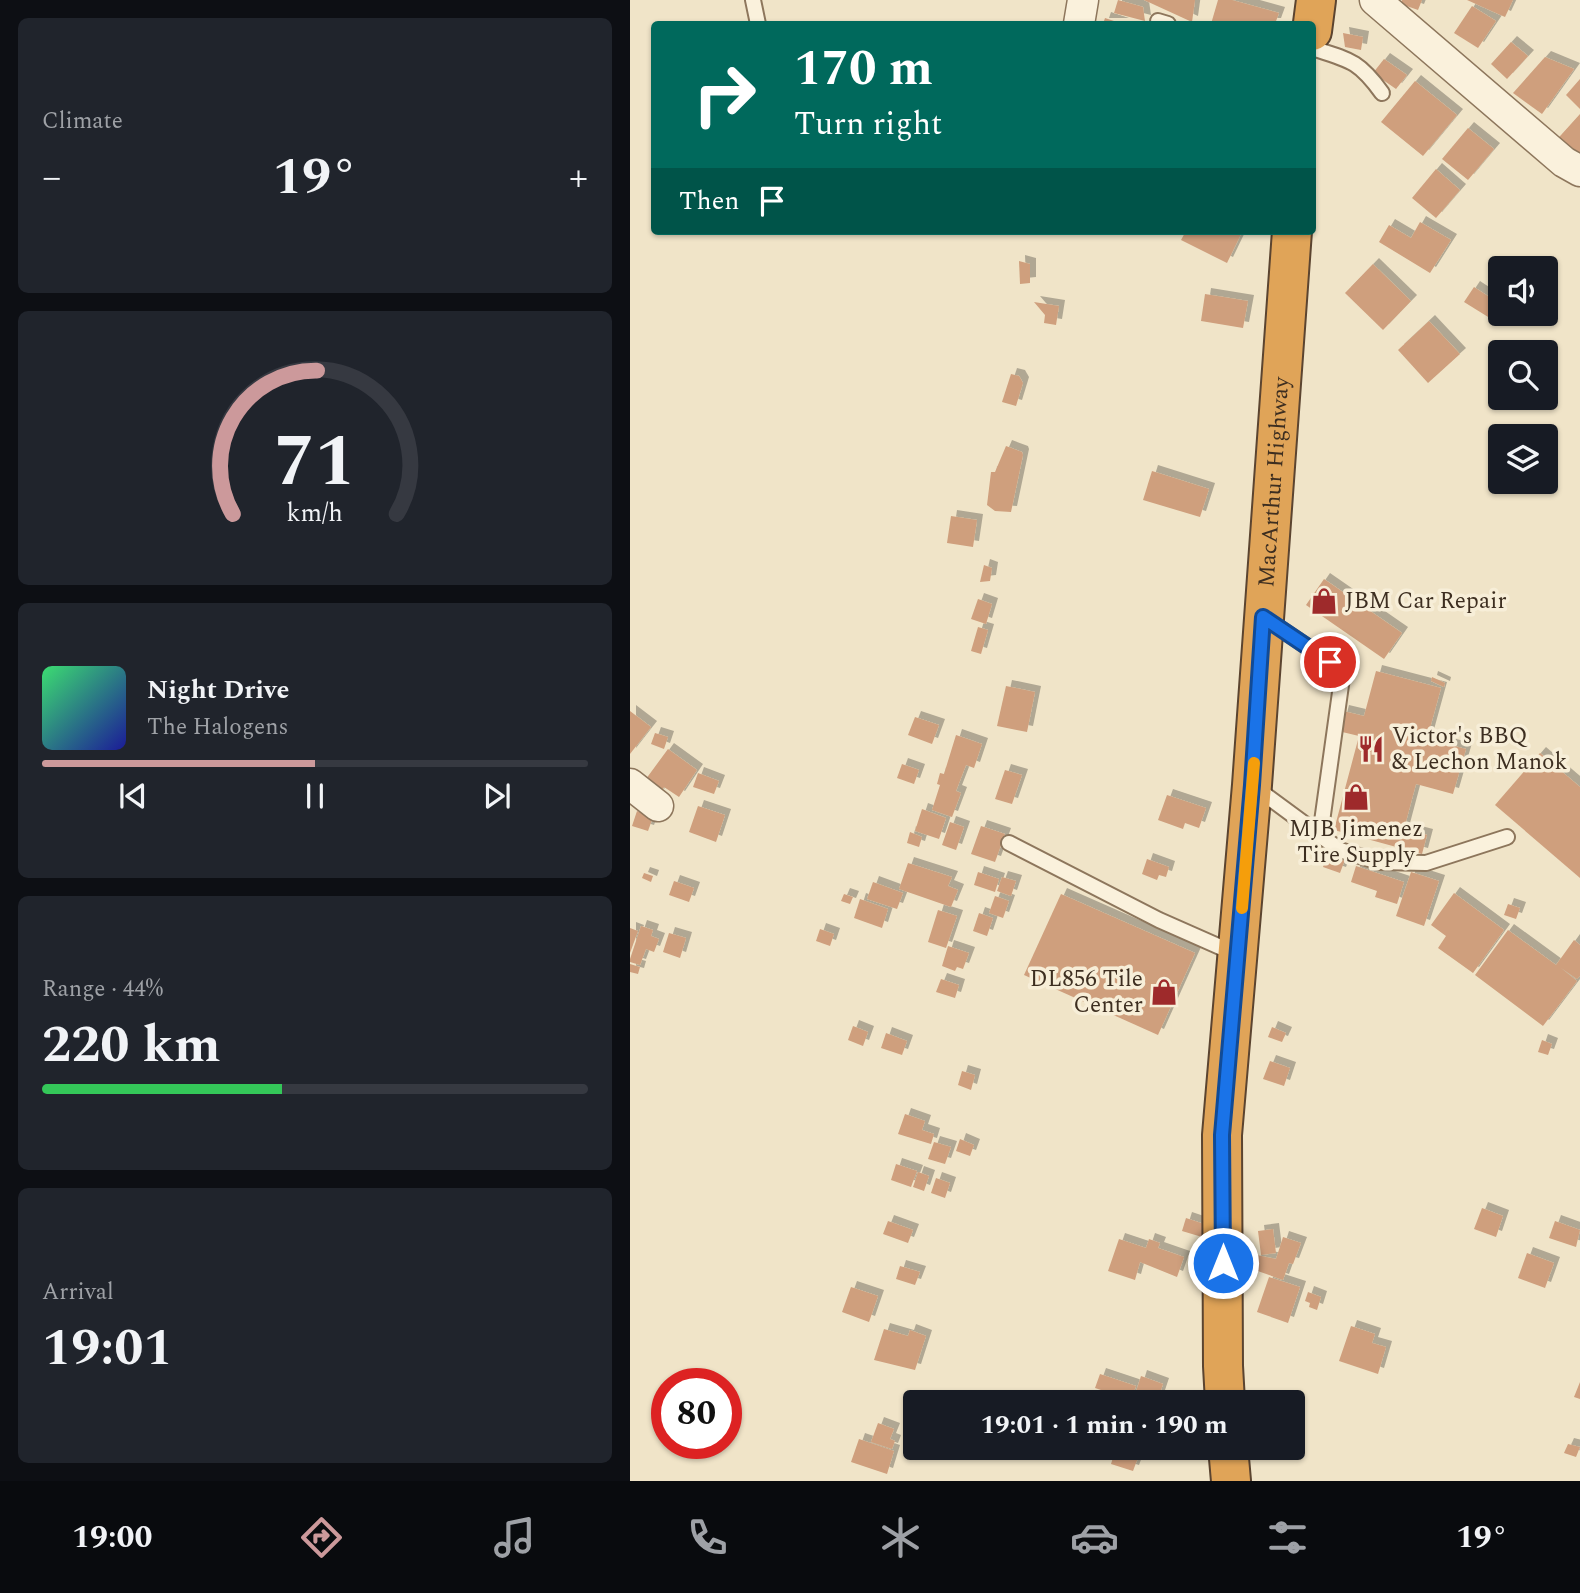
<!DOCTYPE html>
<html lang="en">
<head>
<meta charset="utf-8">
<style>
  :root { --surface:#171b24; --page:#20242c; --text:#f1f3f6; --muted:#9ea1a6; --line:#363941; --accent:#cc999b }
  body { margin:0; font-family:Spectral,serif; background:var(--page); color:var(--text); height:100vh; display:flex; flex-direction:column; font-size:26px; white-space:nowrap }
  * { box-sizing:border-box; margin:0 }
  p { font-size:23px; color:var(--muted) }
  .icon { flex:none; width:38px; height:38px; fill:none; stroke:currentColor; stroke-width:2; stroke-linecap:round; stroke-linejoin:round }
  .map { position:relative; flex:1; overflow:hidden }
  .side { display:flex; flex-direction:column; gap:18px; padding:18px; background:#0d0f14; width:630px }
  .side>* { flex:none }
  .hud { position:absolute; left:21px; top:21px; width:665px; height:214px; border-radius:7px; box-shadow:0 2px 5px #0004; background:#00695c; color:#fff; overflow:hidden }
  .tools { position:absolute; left:858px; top:256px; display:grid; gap:14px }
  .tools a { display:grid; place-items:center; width:70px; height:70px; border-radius:7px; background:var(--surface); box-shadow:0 2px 5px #0004; font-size:35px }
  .speed { position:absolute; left:21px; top:1368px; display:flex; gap:14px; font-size:35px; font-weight:700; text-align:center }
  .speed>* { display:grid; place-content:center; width:91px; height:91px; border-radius:50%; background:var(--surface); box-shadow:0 2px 5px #0004; line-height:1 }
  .speed .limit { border:10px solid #d22; background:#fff; color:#111 }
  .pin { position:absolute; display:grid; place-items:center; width:60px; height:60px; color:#fff; margin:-30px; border:4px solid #fff; border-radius:50%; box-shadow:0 2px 7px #0007 }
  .me { position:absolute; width:77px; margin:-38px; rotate:0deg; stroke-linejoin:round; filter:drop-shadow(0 0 5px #0008) }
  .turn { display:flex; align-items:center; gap:24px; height:147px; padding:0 28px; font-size:32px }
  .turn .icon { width:91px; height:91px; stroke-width:2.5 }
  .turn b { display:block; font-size:49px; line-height:60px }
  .then { display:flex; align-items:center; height:66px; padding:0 28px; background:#0003; gap:14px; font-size:26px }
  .big { font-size:52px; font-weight:700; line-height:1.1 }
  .side .widget { flex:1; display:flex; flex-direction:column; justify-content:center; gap:10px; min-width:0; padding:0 24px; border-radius:10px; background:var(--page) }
  .side .dial { align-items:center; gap:0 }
  .dial svg { height:182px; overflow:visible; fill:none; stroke:var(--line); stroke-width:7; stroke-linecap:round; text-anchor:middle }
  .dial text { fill:var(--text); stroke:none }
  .song { display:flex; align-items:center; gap:21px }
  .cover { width:84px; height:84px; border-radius:10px; background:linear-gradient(135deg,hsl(140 70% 55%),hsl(240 70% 35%)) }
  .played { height:7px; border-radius:4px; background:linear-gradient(90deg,var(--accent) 50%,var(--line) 50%) }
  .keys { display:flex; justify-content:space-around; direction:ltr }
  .heat { display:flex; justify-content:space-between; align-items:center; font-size:38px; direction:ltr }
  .charge { height:10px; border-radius:5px; background:linear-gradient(90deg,#34c759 44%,var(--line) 0) }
  .trip { position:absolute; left:273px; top:1390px; width:402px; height:70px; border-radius:7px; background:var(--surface); box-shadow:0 2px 5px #0004; font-weight:700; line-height:70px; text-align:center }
  .tab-bar { display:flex; height:112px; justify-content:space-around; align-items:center; background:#090b0e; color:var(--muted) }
  .tab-bar .icon { width:49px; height:49px }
  .tab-bar .on { color:var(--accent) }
  .tab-bar b { font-size:32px; color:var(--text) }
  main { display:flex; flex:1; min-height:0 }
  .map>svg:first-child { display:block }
  .building { fill:#cf9f7d; filter:url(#shadow) }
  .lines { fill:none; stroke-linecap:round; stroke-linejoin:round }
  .lane-casing { stroke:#8d765c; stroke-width:18 }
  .street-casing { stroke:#8d765c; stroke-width:33 }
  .highway-casing { stroke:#5b4430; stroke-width:42 }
  .lane { stroke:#faf1dc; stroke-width:14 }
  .street { stroke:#faf1dc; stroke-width:30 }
  .highway { stroke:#e0a458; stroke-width:38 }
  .route-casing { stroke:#114b97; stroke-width:18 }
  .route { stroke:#1a73e8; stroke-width:12 }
  .slow { stroke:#f59e0b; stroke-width:12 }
  .labels { text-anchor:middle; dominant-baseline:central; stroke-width:7; stroke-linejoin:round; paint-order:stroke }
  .street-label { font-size:23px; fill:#3d2e20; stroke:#f7eed8 }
  .poi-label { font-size:23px; fill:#3d2e20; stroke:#f7eed8; text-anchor:start }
</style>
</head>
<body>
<main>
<section class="side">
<div class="widget"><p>Climate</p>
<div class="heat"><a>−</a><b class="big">19°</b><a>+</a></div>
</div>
<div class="widget dial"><svg viewBox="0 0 100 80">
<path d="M14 69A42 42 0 1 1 86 69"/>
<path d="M14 69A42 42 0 0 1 51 6" stroke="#cc999b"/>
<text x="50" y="56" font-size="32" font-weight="700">71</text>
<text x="50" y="72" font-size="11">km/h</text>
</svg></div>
<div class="widget">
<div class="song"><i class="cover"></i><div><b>Night Drive</b><p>The Halogens</p></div></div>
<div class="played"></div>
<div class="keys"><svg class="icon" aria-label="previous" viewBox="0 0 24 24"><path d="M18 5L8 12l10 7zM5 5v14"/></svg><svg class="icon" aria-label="pause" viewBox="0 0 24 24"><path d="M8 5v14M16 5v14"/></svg><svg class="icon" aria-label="next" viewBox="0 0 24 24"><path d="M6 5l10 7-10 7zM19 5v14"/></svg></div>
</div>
<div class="widget"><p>Range · 44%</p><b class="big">220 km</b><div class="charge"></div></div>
<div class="widget"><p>Arrival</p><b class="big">19:01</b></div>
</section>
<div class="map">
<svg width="950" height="1481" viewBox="0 0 950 1481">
  <defs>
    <filter id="shadow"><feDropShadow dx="6" dy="-6" stdDeviation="0" flood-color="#0004"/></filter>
  </defs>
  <rect width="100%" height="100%" fill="#f0e4c8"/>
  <g class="building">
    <path d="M488,0L513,7L515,21L484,13Z"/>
    <path d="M514,0H565L562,22Z"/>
    <path d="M588,0H602L649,13L645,24H581Z"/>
    <path d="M772,0H792L788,10L771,4Z"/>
    <path d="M837,0H883L875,17Z"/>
    <path d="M842,6L866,21L848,48L824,33Z"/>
    <path d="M475,18L493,24H473Z"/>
    <path d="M713,33L733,37L731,50L715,47Z"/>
    <path d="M881,42L898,56L877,79L861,64Z"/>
    <path d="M915,57L944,69L912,114L883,93Z"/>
    <path d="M754,59L777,75L766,89L743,73Z"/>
    <path d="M950,79V109L936,95Z"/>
    <path d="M785,81L827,115L793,156L751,122Z"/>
    <path d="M950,114V170L922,145Z"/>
    <path d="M838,128L864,149L838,180L812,159Z"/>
    <path d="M806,169L830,190L806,218L782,198Z"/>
    <path d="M790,222L821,240L800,273L749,242L759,225L781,238Z"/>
    <path d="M556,231H610L612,232L597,263L551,240Z"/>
    <path d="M389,261L400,264V283L390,284Z"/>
    <path d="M743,264L781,301L753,330L715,293Z"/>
    <path d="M844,287L870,304V310L863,320L834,302Z"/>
    <path d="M575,294L618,301L613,328L571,321Z"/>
    <path d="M404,302L429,306L426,325L414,323L415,315Z"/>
    <path d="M799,321L830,354L798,383L768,350Z"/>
    <path d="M381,374L389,376L393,383L386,406L372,402Z"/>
    <path d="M376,446L392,452L393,455L381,512L365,511L357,505L361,472H365Z"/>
    <path d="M522,471L579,489L570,517L513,500Z"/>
    <path d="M321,516L347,520L343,547L317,543Z"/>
    <path d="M354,565L362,568L360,581L350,582Z"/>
    <path d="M694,579L772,633L754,659L676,605Z"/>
    <path d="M348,599L362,604L356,624L341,619Z"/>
    <path d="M348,627L358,630L351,654L341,651Z"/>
    <path d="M746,671L811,688L797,739L836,749L823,794L786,784L774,829L797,835L792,854L704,830L729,736L708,731L713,711L734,716Z"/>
    <path d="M802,677L815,683L814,687L801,681Z"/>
    <path d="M376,686L405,692L397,732L367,726Z"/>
    <path d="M0,711L21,727L0,754Z"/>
    <path d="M285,717L309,725L302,744L278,735Z"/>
    <path d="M25,733L38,737L34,749L21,744Z"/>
    <path d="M326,735L352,744L344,768L336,765L326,791L331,793L322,817L302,810L310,785L307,784L310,773L314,774Z"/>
    <path d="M38,749L67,770L49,797L34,787L28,795L13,783Z"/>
    <path d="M910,753L950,787V878L865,805Z"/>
    <path d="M272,764L289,770L284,784L267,778Z"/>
    <path d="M375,770L392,775L382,804L365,799Z"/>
    <path d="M68,773L89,781L84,794L63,787Z"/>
    <path d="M537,795L576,808L569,828L555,823L553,829L528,820Z"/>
    <path d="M68,806L95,815L86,842L59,832Z"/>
    <path d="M292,809L316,818L309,839L285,831Z"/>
    <path d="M7,811L23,817L18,831L2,826Z"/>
    <path d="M320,822L334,827L326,850L312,845Z"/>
    <path d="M351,826L375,834L365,862L341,854Z"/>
    <path d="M280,832L292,837L289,847L277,843Z"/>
    <path d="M698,851L716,857L710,873L693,867Z"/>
    <path d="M517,859L539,867L536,877L529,875L527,880L512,874Z"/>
    <path d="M278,863L322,877L318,886L328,890L321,907L269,889Z"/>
    <path d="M726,866L774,882L767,904L745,897L747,891L721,882Z"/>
    <path d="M348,872L369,879L365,892L344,885Z"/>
    <path d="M781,872L809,881L794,926L766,916Z"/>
    <path d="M14,873L23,876L21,882L12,878Z"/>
    <path d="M372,877L386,881L381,896L367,891Z"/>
    <path d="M44,881L64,888L59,902L39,895Z"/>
    <path d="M243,882L273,893L267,909L237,899Z"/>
    <path d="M824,893L874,930L843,973L808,948L816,936L801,925Z"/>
    <path d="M214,894L223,897L220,904L211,901Z"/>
    <path d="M431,894L565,953L528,1035L394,975Z"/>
    <path d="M365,896L379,901L373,918L359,913Z"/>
    <path d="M230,899L258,909L252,928L224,918Z"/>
    <path d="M878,904L890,908L886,919L874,915Z"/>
    <path d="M308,910L327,916L316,948L298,942Z"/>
    <path d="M349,913L363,918L357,936L343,931Z"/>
    <path d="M11,926L23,930L21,936L29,939L24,952L16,949L10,965L0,962V959Z"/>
    <path d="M0,928L8,931L0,953Z"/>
    <path d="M190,929L204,934L200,946L186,941Z"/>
    <path d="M878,930L926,965L944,940L950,945V976L947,979L931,968L947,981L913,1026L845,975Z"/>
    <path d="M39,933L56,938L50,958L33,952Z"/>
    <path d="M318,946L339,953L333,969L327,967L325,971L312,966Z"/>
    <path d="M0,964L10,967L8,974L0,972Z"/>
    <path d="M311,979L329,985L325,998L306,992Z"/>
    <path d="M223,1026L238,1032L233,1046L218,1040Z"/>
    <path d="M642,1027L656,1033L652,1042L638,1037Z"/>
    <path d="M256,1033L277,1041L272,1055L251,1048Z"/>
    <path d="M912,1040L922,1044L918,1055L908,1052Z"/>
    <path d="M640,1061L660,1068L654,1086L633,1079Z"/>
    <path d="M332,1071L345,1075L341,1090L328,1085Z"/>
    <path d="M275,1114L295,1121L292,1130L304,1134L301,1144L268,1134Z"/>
    <path d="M330,1139L344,1145L340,1156L326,1151Z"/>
    <path d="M304,1142L321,1147L315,1164L298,1159Z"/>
    <path d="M266,1164L287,1171L281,1187L261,1180Z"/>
    <path d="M288,1172L299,1176L294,1191L283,1187Z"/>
    <path d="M306,1178L320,1183L315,1198L301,1193Z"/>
    <path d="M852,1208L873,1216L866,1237L844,1229Z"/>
    <path d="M556,1218L577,1225L572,1237L552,1231Z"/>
    <path d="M258,1221L283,1230L278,1243L253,1234Z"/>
    <path d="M925,1221L950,1230L946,1247L919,1238Z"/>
    <path d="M643,1229L646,1253L631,1255L628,1231Z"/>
    <path d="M653,1237L671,1243L663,1264L659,1263L653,1280L622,1269L627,1255L646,1259Z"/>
    <path d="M489,1239L516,1248L519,1239L530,1243L528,1248L554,1257L547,1277L510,1262L505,1280L478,1271Z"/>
    <path d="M897,1253L924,1263L915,1288L888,1278Z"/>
    <path d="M270,1266L290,1272L285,1285L266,1279Z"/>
    <path d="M639,1277L670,1287L658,1323L627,1312Z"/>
    <path d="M221,1287L248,1296L239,1322L212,1312Z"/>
    <path d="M678,1292L691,1297L687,1310L679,1307L680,1303L675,1301Z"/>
    <path d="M721,1326L745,1334L742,1343L756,1347L748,1374L709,1361Z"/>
    <path d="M254,1329L278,1336L280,1330L296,1336L285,1370L244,1360Z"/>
    <path d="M470,1374L506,1386L500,1402H481L478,1399L480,1393L465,1388Z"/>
    <path d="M511,1376L533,1384L527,1402L505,1395Z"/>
    <path d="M950,1382V1399L944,1397Z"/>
    <path d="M248,1423L264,1429L260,1439L265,1441L262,1449L241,1442Z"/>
    <path d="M229,1439L264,1451L257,1474L221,1462Z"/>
    <path d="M938,1444L950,1447L946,1457L934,1453Z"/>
    <path d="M507,1447H530L525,1460L509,1455L503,1471L481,1464L486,1448L505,1454Z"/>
  </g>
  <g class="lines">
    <defs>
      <g id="lane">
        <path d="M123,0L128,24"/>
        <path d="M528,21L538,24"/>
        <path d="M682,48C720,60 729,61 752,93"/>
        <path d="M639,621L700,662L709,669L712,678L690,836"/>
        <path d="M626,788L710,850L749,862L796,863L877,837"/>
        <path d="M379,843L529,920L606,954"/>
      </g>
      <g id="street">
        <path d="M745,0L934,162L950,171"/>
        <path d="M449,24L453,0"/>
        <path d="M0,784L28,806"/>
      </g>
      <g id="highway">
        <path d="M682,31L686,0"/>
        <path id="s1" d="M595,1402L593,1366L592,1135L622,785L662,231"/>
        <path d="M598,1447L601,1481"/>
      </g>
    </defs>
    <use href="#lane" class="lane-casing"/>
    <use href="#street" class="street-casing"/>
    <use href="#highway" class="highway-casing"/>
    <use href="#lane" class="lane"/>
    <use href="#street" class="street"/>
    <use href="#highway" class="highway"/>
  </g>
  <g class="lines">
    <defs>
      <path id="route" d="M593,1263L592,1135L622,785L633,617L700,662"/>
    </defs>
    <use href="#route" class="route-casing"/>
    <use href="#route" class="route"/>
    <path class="slow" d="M612,908L624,763"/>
  </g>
  <defs>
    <symbol id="shop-bare" viewBox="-9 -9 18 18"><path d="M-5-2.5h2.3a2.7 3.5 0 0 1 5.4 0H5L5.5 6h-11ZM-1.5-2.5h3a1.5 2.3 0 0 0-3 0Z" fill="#9e2a2b" stroke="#f7eed8" stroke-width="2.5" paint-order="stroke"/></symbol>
    <symbol id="restaurant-bare" viewBox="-9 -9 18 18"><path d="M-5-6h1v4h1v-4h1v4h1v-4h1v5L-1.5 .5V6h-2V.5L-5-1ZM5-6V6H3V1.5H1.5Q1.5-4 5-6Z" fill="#9e2a2b" stroke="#f7eed8" stroke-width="2.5" paint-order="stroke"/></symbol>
  </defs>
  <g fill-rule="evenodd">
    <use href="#shop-bare" x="675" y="582" width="38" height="38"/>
    <use href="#restaurant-bare" x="722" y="730" width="38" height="38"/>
    <use href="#shop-bare" x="707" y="778" width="38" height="38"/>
    <use href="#shop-bare" x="515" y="973" width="38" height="38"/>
  </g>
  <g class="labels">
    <g class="street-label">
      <text stroke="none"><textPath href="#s1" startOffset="922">MacArthur Highway</textPath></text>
    </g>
    <g class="poi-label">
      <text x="715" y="601">JBM Car Repair</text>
      <text x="762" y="736">Victor's BBQ<tspan x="762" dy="26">&amp; Lechon Manok</tspan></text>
      <text x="726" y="829" text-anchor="middle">MJB Jimenez<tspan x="726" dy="26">Tire Supply</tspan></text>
      <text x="513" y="979" text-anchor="end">DL856 Tile<tspan x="513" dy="26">Center</tspan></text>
    </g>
  </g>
</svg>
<div class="tools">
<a><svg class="icon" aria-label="sound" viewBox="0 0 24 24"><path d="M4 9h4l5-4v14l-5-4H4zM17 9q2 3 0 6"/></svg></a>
<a><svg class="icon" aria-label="search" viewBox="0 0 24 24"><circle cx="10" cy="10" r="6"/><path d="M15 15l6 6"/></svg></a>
<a><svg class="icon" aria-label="layers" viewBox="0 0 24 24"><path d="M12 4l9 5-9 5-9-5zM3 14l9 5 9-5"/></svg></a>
</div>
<div class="speed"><div class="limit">80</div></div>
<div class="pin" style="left:700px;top:662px;background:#d93025"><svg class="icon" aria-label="arrive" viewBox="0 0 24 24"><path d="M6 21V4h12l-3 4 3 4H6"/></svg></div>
<svg class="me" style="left:593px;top:1263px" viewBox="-20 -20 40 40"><circle r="17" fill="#1a73e8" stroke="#fff" stroke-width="3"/><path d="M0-11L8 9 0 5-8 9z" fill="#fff"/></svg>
<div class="trip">19:01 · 1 min · 190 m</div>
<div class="hud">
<div class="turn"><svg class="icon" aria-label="right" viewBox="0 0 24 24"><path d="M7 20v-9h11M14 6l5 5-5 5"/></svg><div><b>170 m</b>Turn right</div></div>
<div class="then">Then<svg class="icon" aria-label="arrive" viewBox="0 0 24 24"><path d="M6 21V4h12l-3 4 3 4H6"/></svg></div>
</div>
</div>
</main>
<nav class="tab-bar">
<b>19:00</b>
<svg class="icon on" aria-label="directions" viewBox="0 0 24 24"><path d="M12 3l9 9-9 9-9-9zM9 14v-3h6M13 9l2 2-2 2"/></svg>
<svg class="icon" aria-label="music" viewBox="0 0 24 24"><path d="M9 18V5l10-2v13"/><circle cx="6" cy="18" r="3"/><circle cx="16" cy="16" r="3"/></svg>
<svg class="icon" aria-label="phone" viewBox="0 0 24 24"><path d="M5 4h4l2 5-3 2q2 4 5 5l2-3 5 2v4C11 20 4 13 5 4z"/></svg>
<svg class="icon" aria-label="climate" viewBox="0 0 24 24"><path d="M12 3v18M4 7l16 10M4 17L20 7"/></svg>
<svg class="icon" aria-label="car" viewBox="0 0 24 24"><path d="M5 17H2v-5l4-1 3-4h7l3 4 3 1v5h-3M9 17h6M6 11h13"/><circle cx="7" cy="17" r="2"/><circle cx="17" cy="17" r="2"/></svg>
<svg class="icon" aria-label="filters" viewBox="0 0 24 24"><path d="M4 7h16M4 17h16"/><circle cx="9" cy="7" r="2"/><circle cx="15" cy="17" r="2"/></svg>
<b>19°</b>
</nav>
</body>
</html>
